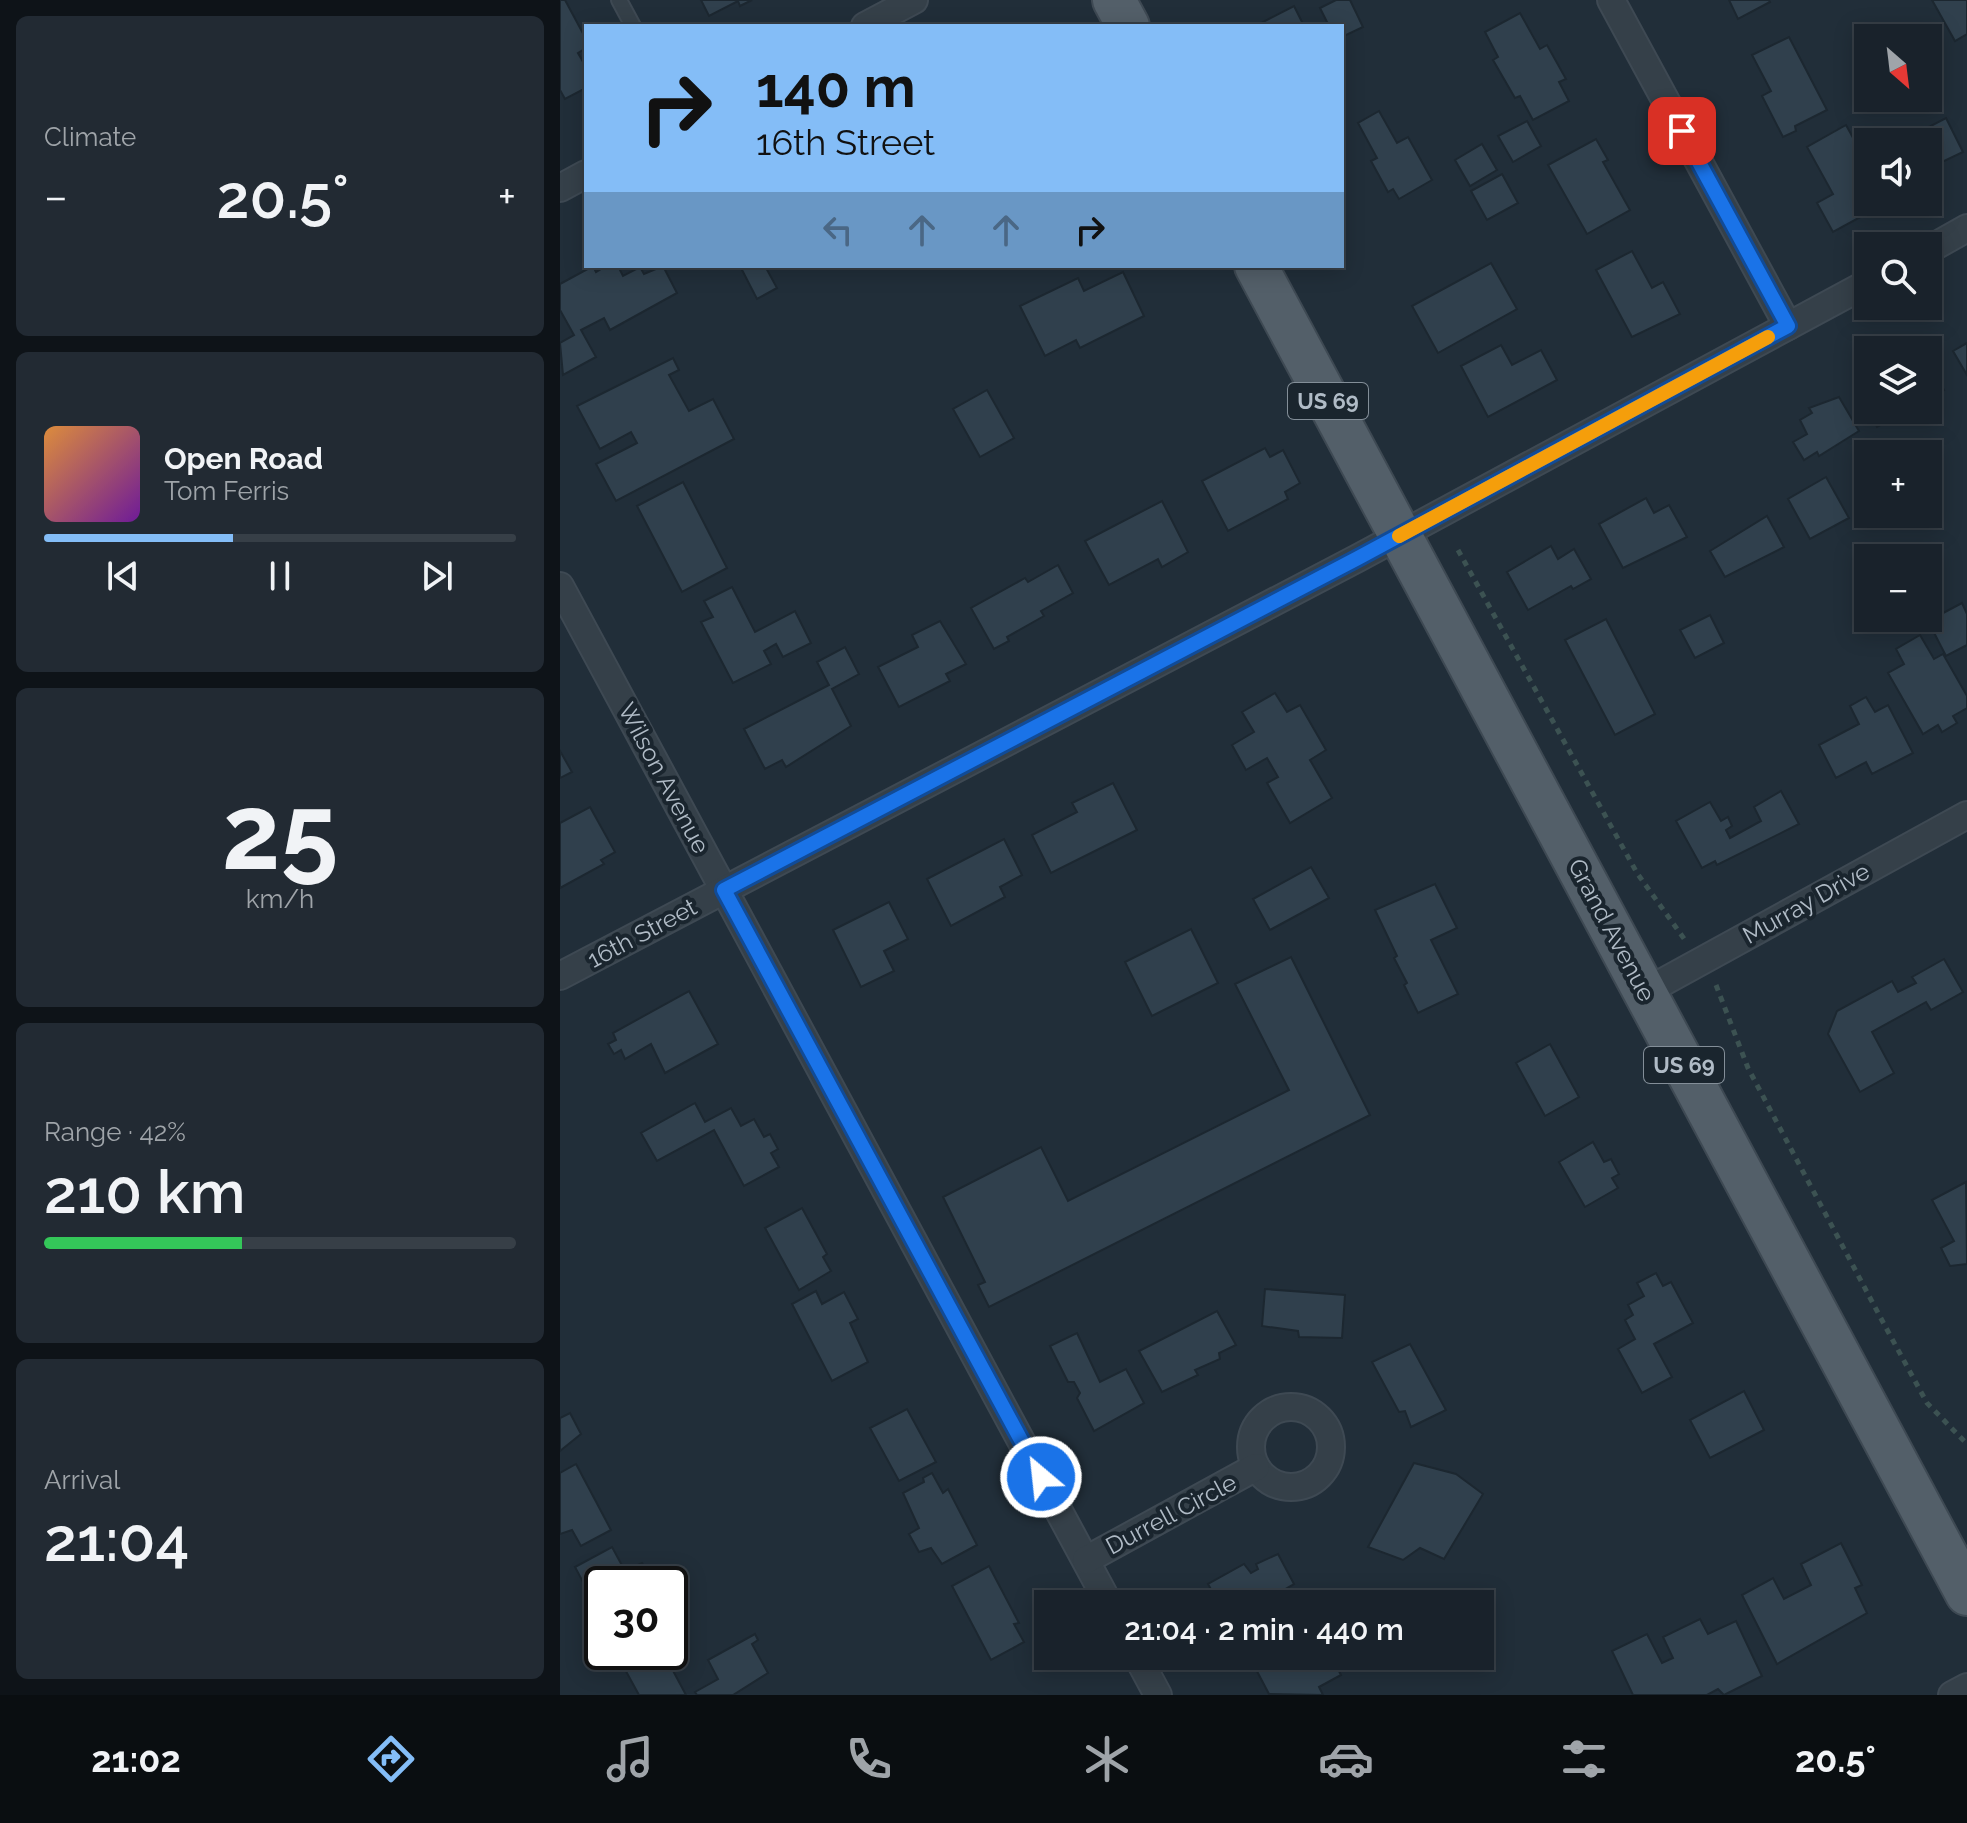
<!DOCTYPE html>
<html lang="en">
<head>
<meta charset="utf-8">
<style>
  :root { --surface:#19222b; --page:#222a33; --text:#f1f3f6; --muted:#9fa4a9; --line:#373f47; --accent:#84bdf7 }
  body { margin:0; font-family:Raleway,sans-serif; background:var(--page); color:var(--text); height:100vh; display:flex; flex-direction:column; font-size:30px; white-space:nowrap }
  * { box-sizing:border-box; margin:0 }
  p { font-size:26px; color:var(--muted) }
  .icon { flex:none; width:44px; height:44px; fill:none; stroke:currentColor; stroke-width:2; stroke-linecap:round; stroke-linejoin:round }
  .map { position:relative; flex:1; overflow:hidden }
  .side { display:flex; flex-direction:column; gap:16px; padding:16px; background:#0e1318; width:560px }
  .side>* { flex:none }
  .hud { position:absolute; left:24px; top:24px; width:760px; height:244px; border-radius:0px; box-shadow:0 4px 20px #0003,0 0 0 2px var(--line); background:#84bdf7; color:#111; overflow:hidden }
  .needle { width:52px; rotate:152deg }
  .tools { position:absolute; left:1294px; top:24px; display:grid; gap:16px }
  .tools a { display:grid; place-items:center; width:88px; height:88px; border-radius:0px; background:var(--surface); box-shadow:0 4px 20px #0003,0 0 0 2px var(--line); font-size:40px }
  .speed { position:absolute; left:24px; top:1566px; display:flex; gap:16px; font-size:40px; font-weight:700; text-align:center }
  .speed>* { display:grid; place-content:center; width:104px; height:104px; border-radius:50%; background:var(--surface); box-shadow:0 4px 20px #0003,0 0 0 2px var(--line); line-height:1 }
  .speed .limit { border:4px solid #111; border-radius:12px; background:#fff; color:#111 }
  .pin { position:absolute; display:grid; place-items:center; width:68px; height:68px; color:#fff; margin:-34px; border-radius:16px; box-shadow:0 4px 12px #0006 }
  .me { position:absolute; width:88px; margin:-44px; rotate:332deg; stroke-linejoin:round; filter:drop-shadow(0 0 6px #0008) }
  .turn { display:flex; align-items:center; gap:28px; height:168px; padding:0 40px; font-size:36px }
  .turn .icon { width:104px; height:104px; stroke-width:2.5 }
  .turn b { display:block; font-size:56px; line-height:68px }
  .lanes { display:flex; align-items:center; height:76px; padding:0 40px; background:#0003; justify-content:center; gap:40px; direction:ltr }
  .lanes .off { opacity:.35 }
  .big { font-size:60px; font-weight:600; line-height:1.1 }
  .side .card { flex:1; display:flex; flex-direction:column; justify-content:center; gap:12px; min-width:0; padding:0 28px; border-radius:12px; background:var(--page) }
  .side .dial { align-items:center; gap:0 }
  .dial b { font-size:104px; line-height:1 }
  .song { display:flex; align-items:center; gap:24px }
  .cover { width:96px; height:96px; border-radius:12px; background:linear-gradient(135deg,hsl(30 70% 55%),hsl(280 70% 35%)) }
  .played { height:8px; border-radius:4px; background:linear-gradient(90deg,var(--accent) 40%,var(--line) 40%) }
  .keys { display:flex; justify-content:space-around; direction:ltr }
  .heat { display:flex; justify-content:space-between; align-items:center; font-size:44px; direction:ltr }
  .charge { height:12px; border-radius:6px; background:linear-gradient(90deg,#34c759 42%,var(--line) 0) }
  .trip { position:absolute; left:474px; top:1590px; width:460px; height:80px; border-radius:0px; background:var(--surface); box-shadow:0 4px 20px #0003,0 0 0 2px var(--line); font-weight:600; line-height:80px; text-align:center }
  .dock { display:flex; height:128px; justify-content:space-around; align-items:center; background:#0a0e11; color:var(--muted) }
  .dock .icon { width:56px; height:56px }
  .dock .active { color:var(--accent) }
  .dock b { font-size:36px; color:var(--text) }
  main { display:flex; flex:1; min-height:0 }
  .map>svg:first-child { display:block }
  .building { fill:#30404d; stroke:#1c2730; stroke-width:2 }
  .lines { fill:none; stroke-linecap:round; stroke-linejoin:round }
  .lane-casing { stroke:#3e4953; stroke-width:18 }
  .street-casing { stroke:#3e4953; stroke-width:30 }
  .primary-casing { stroke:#3e4953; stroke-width:46 }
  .path { stroke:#3c5252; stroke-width:5; stroke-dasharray:6 6; stroke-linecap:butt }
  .lane { stroke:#354049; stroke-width:14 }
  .street { stroke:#354049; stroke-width:26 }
  .primary { stroke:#535f69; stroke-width:42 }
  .route-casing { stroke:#114b97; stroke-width:20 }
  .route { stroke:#1a73e8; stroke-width:14 }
  .slow { stroke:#f59e0b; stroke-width:14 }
  .labels { text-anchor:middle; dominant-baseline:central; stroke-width:8; stroke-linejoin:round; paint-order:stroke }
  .shield { fill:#1a252e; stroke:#838e98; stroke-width:2 }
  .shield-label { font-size:22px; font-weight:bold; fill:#b0bbc6 }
  .street-label { font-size:24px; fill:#b0bbc6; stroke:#1a252e }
</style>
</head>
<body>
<main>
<section class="side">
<div class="card"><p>Climate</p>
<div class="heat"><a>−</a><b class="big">20.5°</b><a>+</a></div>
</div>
<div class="card">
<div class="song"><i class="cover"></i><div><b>Open Road</b><p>Tom Ferris</p></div></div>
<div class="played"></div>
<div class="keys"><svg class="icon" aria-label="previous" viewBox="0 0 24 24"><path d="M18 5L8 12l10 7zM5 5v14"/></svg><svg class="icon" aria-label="pause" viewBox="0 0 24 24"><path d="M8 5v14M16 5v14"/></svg><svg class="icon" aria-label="next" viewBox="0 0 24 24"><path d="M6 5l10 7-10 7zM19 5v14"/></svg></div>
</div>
<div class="card dial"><b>25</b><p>km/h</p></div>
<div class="card"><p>Range · 42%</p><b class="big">210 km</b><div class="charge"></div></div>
<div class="card"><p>Arrival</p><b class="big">21:04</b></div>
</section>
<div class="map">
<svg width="1407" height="1695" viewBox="0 0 1407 1695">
  <rect width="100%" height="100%" fill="#212e39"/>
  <g class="building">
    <path d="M0,0H5L26,39V48L18,53L26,67V88L5,99L0,90Z"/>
    <path d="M141,0H192L180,6L178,1L149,16Z"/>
    <path d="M776,0H790L803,27L782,37V26H769L760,8Z"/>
    <path d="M1169,0H1209L1210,2L1178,19Z"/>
    <path d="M1372,0H1407V34L1395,41Z"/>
    <path d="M734,6L744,26H697V25Z"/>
    <path d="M960,13L980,49L987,45L1006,79L999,82L1009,101L973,120L960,96L955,98L933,60L938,57L925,32Z"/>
    <path d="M1229,37L1267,110L1235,126L1236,131L1223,137L1202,96L1211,91L1192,55Z"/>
    <path d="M819,111L837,143L848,137L872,180L839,199L833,189L828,192L811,161L817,158L798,123Z"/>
    <path d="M1386,118L1403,152L1380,163L1363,130Z"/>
    <path d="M967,121L981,146L953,162L938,136Z"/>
    <path d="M1286,125L1308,165V202H1328L1273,232L1257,203L1273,194L1247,147Z"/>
    <path d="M1036,139L1048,160L1043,162L1070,210L1027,234L988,165Z"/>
    <path d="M922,144L937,170L910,186L895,160Z"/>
    <path d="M942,174L958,203L927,220L911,191Z"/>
    <path d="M1072,251L1092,288L1103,282L1120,314L1072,337L1036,270Z"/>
    <path d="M931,263L957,309L878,353L852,306Z"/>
    <path d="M33,266L36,272L46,266H58L63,276L80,267L84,274L103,266L117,293L50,330L44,318L21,330L36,357L3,375L0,343L14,335L0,310V284Z"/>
    <path d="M180,266H205L217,288L197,299Z"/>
    <path d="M563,272L584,316L520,348L516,340L485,356L460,306L518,278L524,291Z"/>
    <path d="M1407,343V375L1393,351Z"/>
    <path d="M941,345L952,365L981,350L997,380L928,417L901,366Z"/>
    <path d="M113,358L119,370L109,375L129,411L153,399L174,439L56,501L36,464L77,443L71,432L40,449L17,406Z"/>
    <path d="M1368,360L1384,390L1368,399Z"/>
    <path d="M1308,382V410H1348L1317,427L1296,388Z"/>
    <path d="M427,390L454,438L420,457L393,409Z"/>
    <path d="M1279,397L1299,431L1259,456L1257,452L1244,460L1233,442L1247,434L1240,420L1252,413L1249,408Z"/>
    <path d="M705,448L710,457L723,450L740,483L725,492L728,499L668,531L642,481Z"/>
    <path d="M1266,477L1289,518L1250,539L1228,499Z"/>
    <path d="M123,482L167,568L122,592L77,506Z"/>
    <path d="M1086,498L1094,513L1109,505L1127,537L1063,568L1039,524Z"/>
    <path d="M602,501L628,552L602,567L598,559L549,585L525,541Z"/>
    <path d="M1207,516L1224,547L1165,577L1150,551Z"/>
    <path d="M991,546L998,559L1014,549L1031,579L1013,589L1011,586L968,610L947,572Z"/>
    <path d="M498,565L513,593L481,611L484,616L447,637L449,641L434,649L411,608L465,578L468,582Z"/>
    <path d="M172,587L195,632L235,611L251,643L223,657L216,644L204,651L211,664L173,683L141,622L153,617L144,601Z"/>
    <path d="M1402,603L1407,614V645L1386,656L1368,621Z"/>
    <path d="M1150,615L1164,643L1135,658L1120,630Z"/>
    <path d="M1046,619L1095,714L1055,735L1005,640Z"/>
    <path d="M380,621L406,664L386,674L390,681L339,707L318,667L358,647L352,635Z"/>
    <path d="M1360,635L1374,659L1383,654L1407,696V708L1393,716L1397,723L1382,732L1378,725L1363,734L1328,673L1344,664L1336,649Z"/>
    <path d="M285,647L299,674L272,689L291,726L226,767L222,760L205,769L184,729L269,685L257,662Z"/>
    <path d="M715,693L727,712L740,705L766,750L750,760L772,798L730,823L707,783L718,777L707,758L686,770L672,745L694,732L682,712Z"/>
    <path d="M1306,697L1315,712L1328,705L1353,753L1312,774L1306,762L1276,778L1259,745L1299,724L1290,706Z"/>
    <path d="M0,751L12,772L0,778Z"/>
    <path d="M553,783L577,830L491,873L472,835L517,812L512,803Z"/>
    <path d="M1221,791L1239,824L1157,865L1155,861L1142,868L1116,821L1150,802L1161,821L1168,817L1172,826L1166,830L1170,838L1201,821L1194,807Z"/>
    <path d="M30,807L55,852L41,860L44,864L0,888V823Z"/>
    <path d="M444,839L462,875L440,887L445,897L391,926L367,879Z"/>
    <path d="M751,867L769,898L710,930L693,899Z"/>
    <path d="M875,884L897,928L871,940L898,994L858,1013L844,985L847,983L834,958L837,956L815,910Z"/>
    <path d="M329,902L348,939L324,951L334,971L301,987L273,930Z"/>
    <path d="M631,929L658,983L592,1016L565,962Z"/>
    <path d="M731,957L810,1115L429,1307L418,1285L425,1282L383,1197L481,1147L508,1201L729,1090L675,984Z"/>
    <path d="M1384,959L1403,992L1371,1010L1366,1002L1312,1032L1334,1073L1300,1092L1268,1034L1277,1011L1332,981L1338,992L1356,983L1352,977Z"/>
    <path d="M129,991L158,1044L105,1073L91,1044L65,1059L61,1050L54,1054L48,1044L56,1040L53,1033Z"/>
    <path d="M990,1044L1019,1097L985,1116L956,1063Z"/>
    <path d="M135,1103L145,1122L171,1108L181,1126L194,1119L204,1137L210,1134L218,1149L211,1153L219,1167L184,1186L154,1130L97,1161L81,1133Z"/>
    <path d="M1033,1142L1044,1162L1051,1159L1059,1174L1052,1178L1058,1188L1025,1207L999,1162Z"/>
    <path d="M1406,1182L1407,1264L1390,1266L1381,1248L1394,1241L1372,1200Z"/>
    <path d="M242,1208L267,1254L263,1257L271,1271L239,1290L205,1228Z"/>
    <path d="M1096,1273L1103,1286L1111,1282L1133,1323L1094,1344L1112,1377L1082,1393L1058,1349L1075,1339L1065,1320L1073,1315L1068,1305L1084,1296L1077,1283Z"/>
    <path d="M705,1289L785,1295L782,1338L739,1337L738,1331L702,1326Z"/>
    <path d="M256,1291L262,1304L284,1292L298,1319L290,1323L308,1362L272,1381L232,1304Z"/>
    <path d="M657,1311L676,1345L659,1353L660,1359L635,1370L638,1375L602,1392L579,1351Z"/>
    <path d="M517,1333L540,1382L566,1369L584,1403L534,1431L517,1398L520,1393L514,1382H508L490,1346Z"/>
    <path d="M850,1344L886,1410L851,1427L845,1411L839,1412L812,1362Z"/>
    <path d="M1184,1391L1204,1430L1150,1458L1130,1420Z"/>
    <path d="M347,1409L376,1462L339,1481L310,1428Z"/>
    <path d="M10,1413L21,1434L0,1451V1418Z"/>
    <path d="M854,1463L896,1474L923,1494L884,1559L860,1548L843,1560L808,1547Z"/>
    <path d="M16,1464L51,1530L21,1546L12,1530L0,1534V1473Z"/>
    <path d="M372,1473L383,1493L388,1489L417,1545L382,1564L371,1548L359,1552L349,1534L359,1528L343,1493L364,1482L363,1478Z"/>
    <path d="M1281,1543L1302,1585L1295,1588L1307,1613L1217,1664L1182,1595L1213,1578L1224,1599L1251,1585L1241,1564Z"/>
    <path d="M52,1547L65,1571L82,1563L94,1584H42V1618L15,1567Z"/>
    <path d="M718,1554L734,1584L713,1596L710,1591L703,1596L706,1604H659L648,1584L684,1564L691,1573L698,1569L696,1564Z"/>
    <path d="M429,1566L459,1623L454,1624L464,1642L431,1660L392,1586Z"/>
    <path d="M1140,1619L1148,1634L1176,1621L1202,1676L1164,1695L1158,1689L1147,1695H1073L1052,1651L1087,1634L1102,1663L1113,1658L1103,1637Z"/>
    <path d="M195,1634L198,1640L192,1644L208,1673L173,1695H137L135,1692L158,1679L148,1660Z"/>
    <path d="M85,1652H103L126,1695H79L62,1664Z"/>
    <path d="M693,1656H742L747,1664L761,1656H771L781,1675L759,1687L763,1695L709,1694L690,1658Z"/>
  </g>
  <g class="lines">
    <defs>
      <path id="lane" d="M59,0L73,26"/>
      <g id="street">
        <path d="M1051,0L1228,326"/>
        <path d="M305,26L354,0"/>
        <path d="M0,188L26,174"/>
        <path d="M1368,250L1407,228"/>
        <path d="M0,586L549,1604"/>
        <path d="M0,976L798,558L1308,283"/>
        <path d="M1085,992L1407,815"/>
        <circle cx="731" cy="1447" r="40"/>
        <path d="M526,1560L696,1467"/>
        <path d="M577,1656L598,1695"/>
        <path d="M1392,1695L1407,1687"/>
      </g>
      <g id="primary">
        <path d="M554,0L568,26"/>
        <path d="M696,266L1407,1594"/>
      </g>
    </defs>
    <use href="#lane" class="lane-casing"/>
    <use href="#street" class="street-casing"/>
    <use href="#primary" class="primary-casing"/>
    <g class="path">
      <path d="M898,550L1077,873L1125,940"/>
      <path d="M1156,985L1188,1068L1325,1326L1367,1403L1407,1444"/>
    </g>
    <use href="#lane" class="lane"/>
    <use href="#street" class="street"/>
    <use href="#primary" class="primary"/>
  </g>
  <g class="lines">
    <defs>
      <path id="route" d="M481,1477L164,890L798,558L1228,326L1122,131"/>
    </defs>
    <use href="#route" class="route-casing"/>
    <use href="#route" class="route"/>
    <path class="slow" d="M839,536L1208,337"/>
  </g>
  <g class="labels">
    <g class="shield">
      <rect x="728" y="383" width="80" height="36" rx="6"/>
      <rect x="1084" y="1047" width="80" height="36" rx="6"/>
    </g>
    <g class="shield-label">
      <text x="768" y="401">US 69</text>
      <text x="1124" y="1065">US 69</text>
    </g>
    <g class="street-label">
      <text transform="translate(104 778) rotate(62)">Wilson Avenue</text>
      <text transform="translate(1246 903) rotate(-29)">Murray Drive</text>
      <text transform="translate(1052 930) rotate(62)">Grand Avenue</text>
      <text transform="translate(82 933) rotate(-28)">16th Street</text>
      <text transform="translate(611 1514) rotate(-28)">Durrell Circle</text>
    </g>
  </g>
</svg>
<div class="tools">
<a><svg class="needle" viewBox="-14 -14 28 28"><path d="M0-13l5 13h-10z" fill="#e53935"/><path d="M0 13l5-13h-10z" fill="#9fa4a9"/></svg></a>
<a><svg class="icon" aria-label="sound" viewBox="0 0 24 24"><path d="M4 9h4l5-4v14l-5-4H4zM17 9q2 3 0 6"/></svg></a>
<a><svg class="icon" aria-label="search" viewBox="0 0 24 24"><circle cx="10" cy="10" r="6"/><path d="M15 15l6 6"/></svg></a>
<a><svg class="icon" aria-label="layers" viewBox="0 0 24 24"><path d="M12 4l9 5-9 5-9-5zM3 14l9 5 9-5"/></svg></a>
<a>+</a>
<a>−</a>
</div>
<div class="speed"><div class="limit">30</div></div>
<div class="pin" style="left:1122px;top:131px;background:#d93025"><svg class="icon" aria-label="arrive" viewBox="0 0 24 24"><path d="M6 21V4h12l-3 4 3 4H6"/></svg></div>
<svg class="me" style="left:481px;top:1477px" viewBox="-20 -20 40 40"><circle r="17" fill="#1a73e8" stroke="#fff" stroke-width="3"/><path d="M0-11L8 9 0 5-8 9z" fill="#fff"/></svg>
<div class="trip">21:04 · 2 min · 440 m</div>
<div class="hud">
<div class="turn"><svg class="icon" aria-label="right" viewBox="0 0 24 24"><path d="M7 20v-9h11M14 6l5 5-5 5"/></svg><div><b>140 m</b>16th Street</div></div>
<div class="lanes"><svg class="icon off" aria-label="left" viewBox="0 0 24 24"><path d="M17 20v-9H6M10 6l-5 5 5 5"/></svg><svg class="icon off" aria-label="ahead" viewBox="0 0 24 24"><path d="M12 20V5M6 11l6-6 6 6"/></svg><svg class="icon off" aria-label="ahead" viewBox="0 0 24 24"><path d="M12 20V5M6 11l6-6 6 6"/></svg><svg class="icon" aria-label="right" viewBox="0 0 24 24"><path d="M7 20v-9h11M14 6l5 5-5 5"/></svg></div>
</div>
</div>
</main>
<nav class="dock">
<b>21:02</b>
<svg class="icon active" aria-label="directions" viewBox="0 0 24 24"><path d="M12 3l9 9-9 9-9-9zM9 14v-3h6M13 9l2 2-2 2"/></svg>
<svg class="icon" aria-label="music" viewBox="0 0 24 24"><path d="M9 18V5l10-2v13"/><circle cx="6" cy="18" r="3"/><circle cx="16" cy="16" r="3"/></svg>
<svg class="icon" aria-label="phone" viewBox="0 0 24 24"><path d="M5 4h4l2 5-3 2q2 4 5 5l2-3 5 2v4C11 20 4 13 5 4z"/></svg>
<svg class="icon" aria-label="climate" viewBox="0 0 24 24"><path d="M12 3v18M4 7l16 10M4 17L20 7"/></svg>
<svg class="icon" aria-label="car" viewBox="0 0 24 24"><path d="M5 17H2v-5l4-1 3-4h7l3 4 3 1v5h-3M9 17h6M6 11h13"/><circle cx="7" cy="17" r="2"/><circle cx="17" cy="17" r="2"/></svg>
<svg class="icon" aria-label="filters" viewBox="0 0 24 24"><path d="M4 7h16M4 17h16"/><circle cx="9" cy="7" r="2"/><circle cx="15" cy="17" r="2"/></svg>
<b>20.5°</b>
</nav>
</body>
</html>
